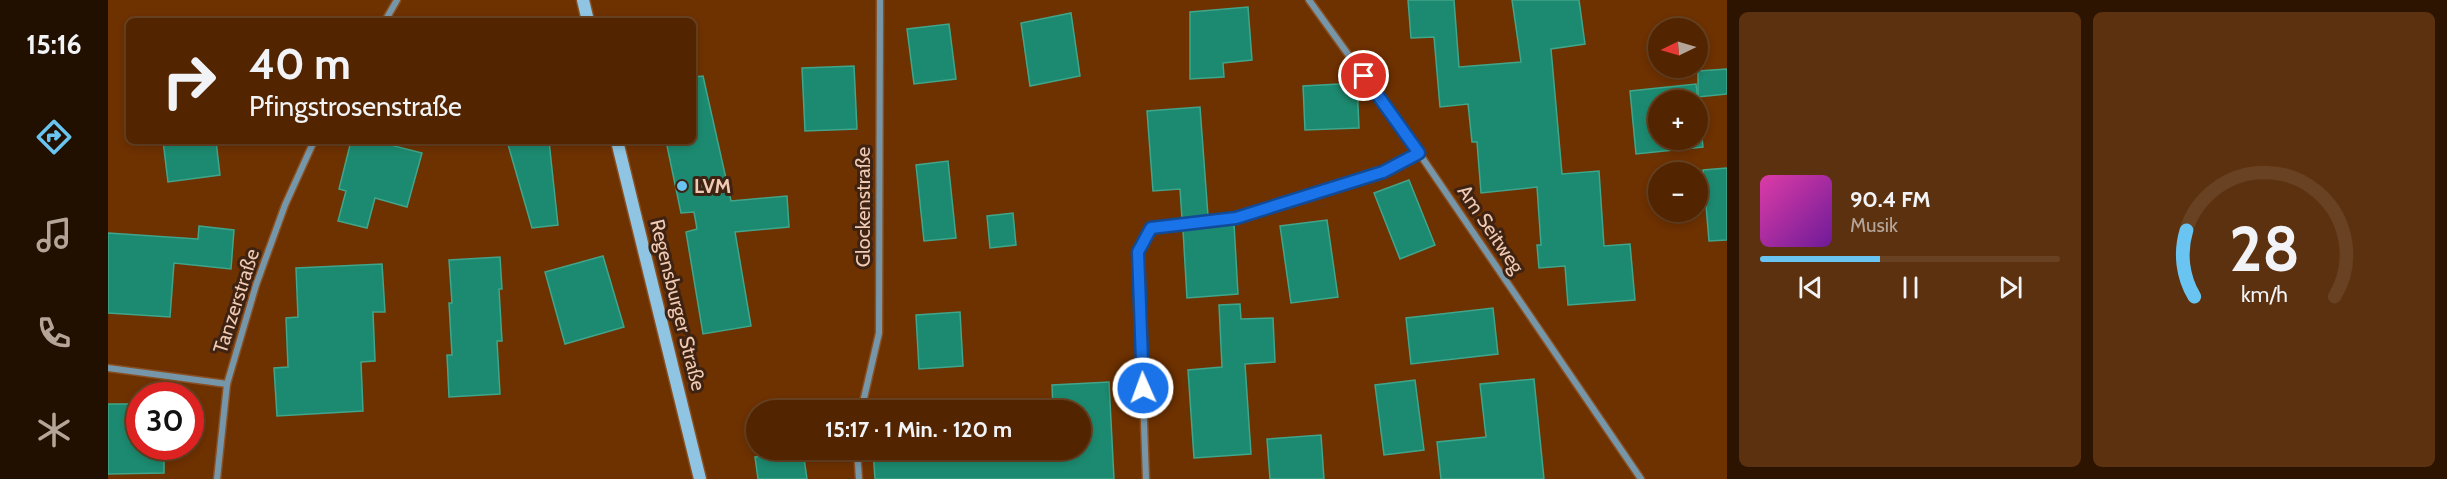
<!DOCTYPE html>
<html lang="de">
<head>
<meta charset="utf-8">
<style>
  :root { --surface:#522500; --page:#5c310f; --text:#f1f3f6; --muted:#b5a599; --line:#684222; --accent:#69c4f1 }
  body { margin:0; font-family:Cabin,sans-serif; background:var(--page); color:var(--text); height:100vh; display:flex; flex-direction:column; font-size:22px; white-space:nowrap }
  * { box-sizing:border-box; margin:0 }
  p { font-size:20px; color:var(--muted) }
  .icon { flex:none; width:33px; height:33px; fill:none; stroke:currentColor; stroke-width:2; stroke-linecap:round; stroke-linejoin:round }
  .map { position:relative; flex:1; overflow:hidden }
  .side { display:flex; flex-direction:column; gap:12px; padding:12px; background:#2d1400; width:720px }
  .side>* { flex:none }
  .hud { position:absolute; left:18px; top:18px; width:570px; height:126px; border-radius:9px; box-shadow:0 3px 9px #0003,0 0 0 2px var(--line); background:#522500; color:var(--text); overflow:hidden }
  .needle { width:39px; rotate:265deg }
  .fabs { position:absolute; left:1540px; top:18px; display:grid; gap:12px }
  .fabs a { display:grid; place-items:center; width:60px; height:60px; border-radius:50%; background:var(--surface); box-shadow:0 3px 9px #0003,0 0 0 2px var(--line); font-size:30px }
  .speed { position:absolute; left:18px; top:382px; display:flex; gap:12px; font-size:30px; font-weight:700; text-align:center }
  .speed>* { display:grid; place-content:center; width:78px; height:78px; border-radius:50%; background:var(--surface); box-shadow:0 3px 9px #0003,0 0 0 2px var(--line); line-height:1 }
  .speed .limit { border:9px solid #d22; background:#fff; color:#111 }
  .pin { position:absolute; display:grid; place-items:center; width:51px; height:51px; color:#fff; margin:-26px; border:3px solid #fff; border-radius:50%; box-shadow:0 2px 6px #0007 }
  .me { position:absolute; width:66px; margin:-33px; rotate:358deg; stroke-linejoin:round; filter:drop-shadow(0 0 4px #0008) }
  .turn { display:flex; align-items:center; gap:21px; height:126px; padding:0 24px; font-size:27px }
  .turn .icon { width:78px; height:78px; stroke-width:2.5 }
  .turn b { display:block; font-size:42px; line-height:51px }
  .side .widget { flex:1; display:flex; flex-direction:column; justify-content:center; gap:9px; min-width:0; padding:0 21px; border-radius:9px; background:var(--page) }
  .side .dial { align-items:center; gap:0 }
  .dial svg { height:156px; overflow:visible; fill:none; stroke:var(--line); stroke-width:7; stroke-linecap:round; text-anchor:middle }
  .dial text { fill:var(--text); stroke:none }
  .song { display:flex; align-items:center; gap:18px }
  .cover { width:72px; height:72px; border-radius:9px; background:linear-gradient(135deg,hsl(320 70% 55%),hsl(280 70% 35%)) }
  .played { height:6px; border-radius:3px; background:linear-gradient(90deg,var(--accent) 40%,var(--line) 40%) }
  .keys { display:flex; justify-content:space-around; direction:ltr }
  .side .tiles { flex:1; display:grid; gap:12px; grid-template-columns:repeat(2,1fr) }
  .trip { position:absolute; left:638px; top:400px; width:345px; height:60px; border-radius:30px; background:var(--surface); box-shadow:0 3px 9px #0003,0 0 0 2px var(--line); font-weight:800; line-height:60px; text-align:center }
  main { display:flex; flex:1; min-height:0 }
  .dock { display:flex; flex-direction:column; width:108px; justify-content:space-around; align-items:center; background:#210f00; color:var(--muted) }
  .dock .icon { width:42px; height:42px }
  .dock .selected { color:var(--accent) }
  .dock b { font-size:27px; color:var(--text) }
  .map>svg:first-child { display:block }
  .building { fill:#1c8a70; stroke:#40a58a; stroke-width:1.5 }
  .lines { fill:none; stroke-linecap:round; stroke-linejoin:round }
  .street-casing { stroke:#885024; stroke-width:9 }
  .secondary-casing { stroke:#885024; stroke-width:15 }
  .street { stroke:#7697a9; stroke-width:6 }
  .secondary { stroke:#8fc5e2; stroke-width:12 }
  .route-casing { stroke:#114b97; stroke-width:15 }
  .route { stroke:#1a73e8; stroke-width:10 }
  .poi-dot { fill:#69c4f1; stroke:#3f2312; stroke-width:2 }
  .labels { text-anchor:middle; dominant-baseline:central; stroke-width:6; stroke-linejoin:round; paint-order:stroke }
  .poi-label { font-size:20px; font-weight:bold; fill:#efcab4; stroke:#3f2312; text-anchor:start }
  .street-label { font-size:20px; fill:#efcab4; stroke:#3f2312 }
</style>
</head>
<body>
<main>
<nav class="dock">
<b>15:16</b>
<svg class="icon selected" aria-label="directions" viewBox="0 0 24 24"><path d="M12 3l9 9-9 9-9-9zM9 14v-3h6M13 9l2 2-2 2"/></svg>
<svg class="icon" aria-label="music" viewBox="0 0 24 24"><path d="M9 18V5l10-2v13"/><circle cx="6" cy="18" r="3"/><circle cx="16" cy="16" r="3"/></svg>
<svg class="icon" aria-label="phone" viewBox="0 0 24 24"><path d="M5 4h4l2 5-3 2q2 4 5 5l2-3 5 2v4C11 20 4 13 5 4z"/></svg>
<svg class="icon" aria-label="climate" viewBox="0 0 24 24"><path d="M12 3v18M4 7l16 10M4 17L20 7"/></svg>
</nav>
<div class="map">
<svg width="1619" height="479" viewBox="0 0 1619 479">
  <rect width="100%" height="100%" fill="#6e3100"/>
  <g class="building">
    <path d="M1300,0H1346L1351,67L1413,62L1404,0H1471L1477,44L1443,49L1454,174L1491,171L1496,246L1522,244L1527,300L1460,305L1457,266L1431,268L1429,245H1433L1429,187L1373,193L1369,142H1364L1360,104L1332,107L1326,37L1303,38Z"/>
    <path d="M1140,7L1144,60L1115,63L1116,77L1082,79V12Z"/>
    <path d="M963,13L972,76L922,86L913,23Z"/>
    <path d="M841,24L848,79L806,84L799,29Z"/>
    <path d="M746,66L749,129L697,131L694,68Z"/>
    <path d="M1619,69V94L1590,97V71Z"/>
    <path d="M595,76L623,201L679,196L681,227L627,232L643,326L595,334L578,232L589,229L586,212L573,213L558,141H585V77Z"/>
    <path d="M1249,83L1251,128L1197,130L1195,86Z"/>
    <path d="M1588,84L1590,100H1551V140H1590V102L1595,147L1528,154L1522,91Z"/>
    <path d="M1092,107L1100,216L1074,219L1072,189L1045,191L1039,111Z"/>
    <path d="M55,141H108L112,175L60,182Z"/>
    <path d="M243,141H267L314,153L299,207L267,198L259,228L230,221L238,191L231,189Z"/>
    <path d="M399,141H441L450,225L424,228Z"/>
    <path d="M840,161L848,238L816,241L808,165Z"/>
    <path d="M1619,168V240L1601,241L1595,170Z"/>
    <path d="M1301,180L1327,245L1292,259L1266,193Z"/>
    <path d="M905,213L908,245L882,248L879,216Z"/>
    <path d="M1219,220L1230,297L1183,303L1172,226Z"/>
    <path d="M1126,224L1130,294L1079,298L1075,230Z"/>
    <path d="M91,226L126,230L123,269L66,263L62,317L0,313V233L90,239Z"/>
    <path d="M495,256L516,327L457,344L437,272Z"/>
    <path d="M392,257L394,289H391L394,341H389L392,394L341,397L339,355H344L341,303H344L341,260Z"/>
    <path d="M274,264L277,312H265L267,361L253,362L255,411L169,416L166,368L180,367L178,318L190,317L188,268Z"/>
    <path d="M1132,304L1133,319L1165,318L1167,362L1137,364L1143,454L1086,458L1080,370L1114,367L1111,305Z"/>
    <path d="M1385,308L1390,354L1303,364L1298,318Z"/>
    <path d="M852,312L855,366L811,369L808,315Z"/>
    <path d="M1426,379L1436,479H1333L1329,442L1378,437L1372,384Z"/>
    <path d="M1307,380L1316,450L1276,455L1267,385Z"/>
    <path d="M1001,382L1006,479H767L765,450H972V411H945L944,385Z"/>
    <path d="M0,404H32V447H56V473L0,474Z"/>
    <path d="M1213,435L1216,479H1162L1159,439Z"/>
    <path d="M695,451L699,479H650L647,457Z"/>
  </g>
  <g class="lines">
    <defs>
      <g id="street">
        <path d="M1201,0L1311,153L1533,479"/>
        <path d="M277,21L289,0"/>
        <path d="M0,368L119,384"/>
        <path d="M753,411L771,333L772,0"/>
        <path d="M749,450L751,479"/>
        <path d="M109,479L119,384L148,285L177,205L206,141"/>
        <path d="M1038,479L1030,252L1043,228L1128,218L1275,172L1311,153"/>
      </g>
      <g id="secondary">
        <path d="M475,0L480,21"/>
        <path d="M509,141L592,479"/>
      </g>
    </defs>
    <use href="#street" class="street-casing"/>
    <use href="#secondary" class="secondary-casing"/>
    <use href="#street" class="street"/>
    <use href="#secondary" class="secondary"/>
  </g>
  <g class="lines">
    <defs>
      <path id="route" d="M1035,388L1030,252L1043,228L1128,218L1275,172L1311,153L1256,76"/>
    </defs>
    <use href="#route" class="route-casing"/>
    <use href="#route" class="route"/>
  </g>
  <circle class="poi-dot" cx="574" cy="186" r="6"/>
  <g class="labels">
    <g class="poi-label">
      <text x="586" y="186">LVM</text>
    </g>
    <g class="street-label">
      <text transform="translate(755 207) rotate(-90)">Glockenstraße</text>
      <text transform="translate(1383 229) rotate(56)">Am Seitweg</text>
      <text transform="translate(128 301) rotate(-72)">Tanzerstraße</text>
      <text transform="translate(570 305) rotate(76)">Regensburger Straße</text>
    </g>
  </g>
</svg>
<div class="fabs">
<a><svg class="needle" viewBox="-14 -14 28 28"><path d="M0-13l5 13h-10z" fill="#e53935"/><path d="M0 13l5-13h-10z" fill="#b5a599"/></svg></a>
<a>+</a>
<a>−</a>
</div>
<div class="speed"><div class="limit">30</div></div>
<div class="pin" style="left:1256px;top:76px;background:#d93025"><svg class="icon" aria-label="arrive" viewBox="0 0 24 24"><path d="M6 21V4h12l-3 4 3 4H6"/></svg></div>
<svg class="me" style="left:1035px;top:388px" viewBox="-20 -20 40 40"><circle r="17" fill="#1a73e8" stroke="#fff" stroke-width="3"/><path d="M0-11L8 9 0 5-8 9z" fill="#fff"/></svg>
<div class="trip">15:17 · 1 Min. · 120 m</div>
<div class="hud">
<div class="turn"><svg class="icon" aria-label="right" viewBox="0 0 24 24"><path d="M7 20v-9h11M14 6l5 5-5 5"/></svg><div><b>40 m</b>Pfingstrosenstraße</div></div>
</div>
</div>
<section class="side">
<div class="tiles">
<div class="widget">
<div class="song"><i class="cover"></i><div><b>90.4 FM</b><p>Musik</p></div></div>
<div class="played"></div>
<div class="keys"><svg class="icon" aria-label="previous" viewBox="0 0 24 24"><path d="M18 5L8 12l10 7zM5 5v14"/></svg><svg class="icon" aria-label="pause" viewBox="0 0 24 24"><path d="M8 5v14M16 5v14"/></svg><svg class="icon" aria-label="next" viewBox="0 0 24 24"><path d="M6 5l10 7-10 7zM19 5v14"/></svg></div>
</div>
<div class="widget dial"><svg viewBox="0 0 100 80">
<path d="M14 69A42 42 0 1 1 86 69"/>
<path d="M14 69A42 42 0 0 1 10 35" stroke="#69c4f1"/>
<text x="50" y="56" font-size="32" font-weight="700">28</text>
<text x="50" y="72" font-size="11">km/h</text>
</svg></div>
</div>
</section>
</main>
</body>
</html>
